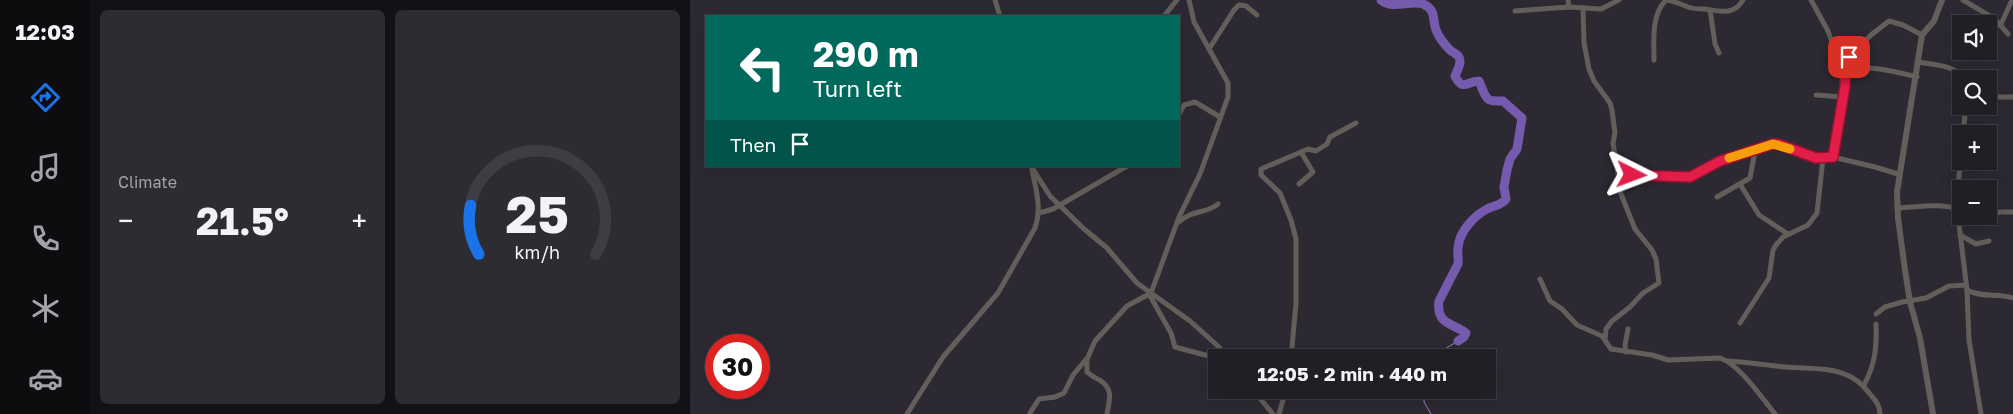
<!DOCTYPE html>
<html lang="en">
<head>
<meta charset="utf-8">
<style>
  :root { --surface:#211f26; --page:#2d2c32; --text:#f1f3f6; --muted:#a2a2a7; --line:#3e3d43; --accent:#1a73e8 }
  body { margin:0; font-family:"Golos Text",sans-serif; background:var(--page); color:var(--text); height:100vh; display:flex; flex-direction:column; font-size:19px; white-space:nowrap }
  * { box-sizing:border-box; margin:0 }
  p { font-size:16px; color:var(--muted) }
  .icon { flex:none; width:28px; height:28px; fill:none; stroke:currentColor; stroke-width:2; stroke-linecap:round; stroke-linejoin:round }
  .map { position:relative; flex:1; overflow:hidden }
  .side { display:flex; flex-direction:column; gap:10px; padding:10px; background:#121115; width:600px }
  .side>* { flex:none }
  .guide { position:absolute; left:15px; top:15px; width:475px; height:152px; border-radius:0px; box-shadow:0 5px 20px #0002,0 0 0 1px var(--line); background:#00695c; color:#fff; overflow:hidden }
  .fabs { position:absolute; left:1262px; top:15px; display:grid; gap:10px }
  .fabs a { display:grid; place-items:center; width:45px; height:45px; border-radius:0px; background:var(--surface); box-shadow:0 5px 20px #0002,0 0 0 1px var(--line); font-size:25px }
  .speed { position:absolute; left:15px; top:334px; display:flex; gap:10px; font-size:25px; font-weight:700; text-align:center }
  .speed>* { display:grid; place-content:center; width:65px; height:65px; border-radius:50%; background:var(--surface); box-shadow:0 5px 20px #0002,0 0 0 1px var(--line); line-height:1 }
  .speed .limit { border:8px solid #d22; background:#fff; color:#111 }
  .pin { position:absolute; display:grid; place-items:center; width:42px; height:42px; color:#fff; margin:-21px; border-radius:10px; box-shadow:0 2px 8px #0006 }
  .me { position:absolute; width:55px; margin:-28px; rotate:93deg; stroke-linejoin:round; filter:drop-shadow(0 0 4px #0008) }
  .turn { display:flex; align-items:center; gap:18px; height:105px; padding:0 25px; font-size:22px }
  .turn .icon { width:65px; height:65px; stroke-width:2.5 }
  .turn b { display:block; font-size:35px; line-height:42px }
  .then { display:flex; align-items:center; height:48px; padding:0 25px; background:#0003; gap:10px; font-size:19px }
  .big { font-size:38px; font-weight:700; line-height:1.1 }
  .side .tile { flex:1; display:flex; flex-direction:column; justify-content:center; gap:8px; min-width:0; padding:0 18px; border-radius:8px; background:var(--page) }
  .side .dial { align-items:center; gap:0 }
  .dial svg { height:130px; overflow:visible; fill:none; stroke:var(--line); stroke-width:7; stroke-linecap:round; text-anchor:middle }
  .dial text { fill:var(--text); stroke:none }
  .heat { display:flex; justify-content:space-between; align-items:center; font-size:28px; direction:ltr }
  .side .tiles { flex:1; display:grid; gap:10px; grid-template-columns:repeat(2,1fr) }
  .trip { position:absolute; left:518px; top:349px; width:288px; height:50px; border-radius:0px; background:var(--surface); box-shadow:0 5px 20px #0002,0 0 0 1px var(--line); font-weight:700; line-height:50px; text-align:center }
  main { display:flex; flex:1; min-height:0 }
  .dock { display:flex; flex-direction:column; width:90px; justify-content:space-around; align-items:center; background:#0d0c0f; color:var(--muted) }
  .dock .icon { width:35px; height:35px }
  .dock .selected { color:var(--accent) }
  .dock b { font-size:22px; color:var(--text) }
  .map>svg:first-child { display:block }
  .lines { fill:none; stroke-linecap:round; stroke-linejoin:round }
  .stream { stroke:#9884c1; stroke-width:1 }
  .river { stroke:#765aae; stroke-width:9 }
  .minor { stroke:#625f5b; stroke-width:5 }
  .tertiary { stroke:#625f5b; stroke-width:6 }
  .route-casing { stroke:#92132f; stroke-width:12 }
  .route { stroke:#e11d48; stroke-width:9 }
  .slow { stroke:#f59e0b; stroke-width:9 }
</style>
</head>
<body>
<main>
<nav class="dock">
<b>12:03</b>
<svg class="icon selected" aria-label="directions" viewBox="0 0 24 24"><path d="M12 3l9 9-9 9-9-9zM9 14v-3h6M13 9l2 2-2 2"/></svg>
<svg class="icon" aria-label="music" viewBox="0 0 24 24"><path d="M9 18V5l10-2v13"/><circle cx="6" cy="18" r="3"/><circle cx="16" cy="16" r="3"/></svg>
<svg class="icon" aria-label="phone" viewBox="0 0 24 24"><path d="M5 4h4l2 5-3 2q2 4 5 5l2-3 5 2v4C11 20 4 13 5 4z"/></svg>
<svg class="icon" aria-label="climate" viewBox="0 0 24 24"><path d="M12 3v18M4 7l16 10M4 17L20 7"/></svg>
<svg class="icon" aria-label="car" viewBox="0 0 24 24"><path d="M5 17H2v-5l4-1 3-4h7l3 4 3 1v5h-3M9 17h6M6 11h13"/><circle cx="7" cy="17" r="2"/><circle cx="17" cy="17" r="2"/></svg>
</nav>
<section class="side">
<div class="tiles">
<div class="tile"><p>Climate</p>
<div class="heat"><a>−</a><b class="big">21.5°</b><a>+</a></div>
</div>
<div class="tile dial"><svg viewBox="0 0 100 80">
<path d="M14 69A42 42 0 1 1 86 69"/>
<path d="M14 69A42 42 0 0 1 9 39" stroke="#1a73e8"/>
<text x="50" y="56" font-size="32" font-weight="700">25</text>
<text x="50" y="72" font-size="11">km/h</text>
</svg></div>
</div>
</section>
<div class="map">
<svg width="1323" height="414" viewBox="0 0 1323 414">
  <rect width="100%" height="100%" fill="#2c2932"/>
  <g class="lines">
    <g class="stream">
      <path d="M745,358L748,353L768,341"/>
      <path d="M735,390L734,402L741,414"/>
    </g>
    <path class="river" d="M691,0C703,10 719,0 733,4C747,10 742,20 746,30C749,38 754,44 760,50C762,52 767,54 769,57C772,63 767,71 765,76C773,92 777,81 789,81C796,97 794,102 813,101L832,118L827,149L820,159L817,170L814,187L816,199C812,205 806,205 799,208C784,215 769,232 768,248C767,254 769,258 768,264L749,301C746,325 763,323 776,333L774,337L768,341"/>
    <g class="minor">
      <path d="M305,0L310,16"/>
      <path d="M878,0L879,7"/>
      <path d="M976,0C985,1 990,4 998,7C1003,9 1009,9 1014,9C1029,11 1044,16 1053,0"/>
      <path d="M1121,0L1138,31L1155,78L1143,157"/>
      <path d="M1273,0L1305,19L1318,34"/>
      <path d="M893,8L894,43L899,69L904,81L920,103L922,110L925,133L923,143L931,194L945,229L962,250L966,259L969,283L953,293L940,307L922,321L916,329L915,339"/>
      <path d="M1020,10L1025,44L1029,53"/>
      <path d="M825,11L879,7L911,9L929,0"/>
      <path d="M474,16L487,0"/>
      <path d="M1311,24L1322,0"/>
      <path d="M519,49L544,10L549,5L556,6L567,15"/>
      <path d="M964,60C964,40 961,15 976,0"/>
      <path d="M1228,62C1244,65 1263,64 1274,79"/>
      <path d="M1151,65L1181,35L1199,21L1213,25L1232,35"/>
      <path d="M1154,73C1172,62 1207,72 1227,77"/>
      <path d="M1126,95L1153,97"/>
      <path d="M1299,97H1323"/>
      <path d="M489,114L494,105L505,102L530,117"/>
      <path d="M1273,134L1276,106"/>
      <path d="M1271,144L1268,192L1269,224L1277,290L1279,340L1291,414"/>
      <path d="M341,166L360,196L393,228L417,248L447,283L500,321L529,347L538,358"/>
      <path d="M942,175L1000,177L1030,161L1088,144L1126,158L1143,157L1185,167L1208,174"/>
      <path d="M609,184L623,172L611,152"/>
      <path d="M1050,184L1069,215L1098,234"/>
      <path d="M1027,197L1060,178L1065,151"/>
      <path d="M1207,208C1228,207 1249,203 1268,209"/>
      <path d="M349,213L363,209L437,166"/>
      <path d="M1279,216H1296"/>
      <path d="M1299,216L1310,212H1323"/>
      <path d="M489,222C503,209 517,214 528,204"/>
      <path d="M1270,235L1286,244L1299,241"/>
      <path d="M850,279L860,301L872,309L887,325L912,336L921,349L962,355L978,360L1030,358C1050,365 1071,397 1085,414"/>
      <path d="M1277,290C1291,298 1308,293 1323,298"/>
      <path d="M459,294L481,333L485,347L515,355H536"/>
      <path d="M1186,314L1195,307L1212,302L1236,298L1259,286L1276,285"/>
      <path d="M1050,323L1079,278L1083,250L1086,245L1093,237L1118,225L1127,213L1133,158"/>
      <path d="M936,352L935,345L938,329"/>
      <path d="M601,358L606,303V239L601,220L590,193L571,175V169L618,149L626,151L637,144L640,137L666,123"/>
      <path d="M397,359V372C401,376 406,378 411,381C424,390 419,401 417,414"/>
      <path d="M1037,361C1057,362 1076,365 1095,367C1128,370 1158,364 1180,394C1185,400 1190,405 1190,414"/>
      <path d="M1174,385C1185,365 1187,347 1186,324"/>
      <path d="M563,390L583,414"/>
      <path d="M340,413L349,399L365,397L374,393L383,375L398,357L405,341L437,306L461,293L489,217L510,174L538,97V83L504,22L499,0"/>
      <path d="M217,414L253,357L308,293L345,228C352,208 346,190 342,170"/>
      <path d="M589,414L593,400L599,390"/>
    </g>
    <path class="tertiary" d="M1243,414L1230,338L1220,302L1215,270L1208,218L1207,192L1232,35L1244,21L1252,0"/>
  </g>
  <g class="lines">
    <defs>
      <path id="route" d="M942,175L1000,177L1030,161L1083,144H1088L1126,158L1143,157L1155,86V78L1151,65L1159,57"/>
    </defs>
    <use href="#route" class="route-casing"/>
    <use href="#route" class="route"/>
    <path class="slow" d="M1039,158L1083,144L1100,149"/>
  </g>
</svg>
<div class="fabs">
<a><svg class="icon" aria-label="sound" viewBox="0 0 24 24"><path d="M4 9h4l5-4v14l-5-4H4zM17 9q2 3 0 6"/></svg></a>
<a><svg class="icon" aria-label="search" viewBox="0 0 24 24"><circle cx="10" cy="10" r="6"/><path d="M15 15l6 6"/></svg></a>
<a>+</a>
<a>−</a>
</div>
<div class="speed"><div class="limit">30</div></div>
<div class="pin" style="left:1159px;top:57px;background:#d93025"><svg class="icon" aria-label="arrive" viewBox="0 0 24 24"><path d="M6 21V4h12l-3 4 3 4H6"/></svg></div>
<svg class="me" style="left:942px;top:175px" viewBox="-20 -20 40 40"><path d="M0-17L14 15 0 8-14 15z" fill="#e11d48" stroke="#fff" stroke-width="4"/></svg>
<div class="trip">12:05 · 2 min · 440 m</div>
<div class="guide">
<div class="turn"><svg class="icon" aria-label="left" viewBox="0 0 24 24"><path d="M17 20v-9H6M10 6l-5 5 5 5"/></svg><div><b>290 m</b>Turn left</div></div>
<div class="then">Then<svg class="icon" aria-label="arrive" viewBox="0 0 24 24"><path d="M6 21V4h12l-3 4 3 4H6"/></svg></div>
</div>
</div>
</main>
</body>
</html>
